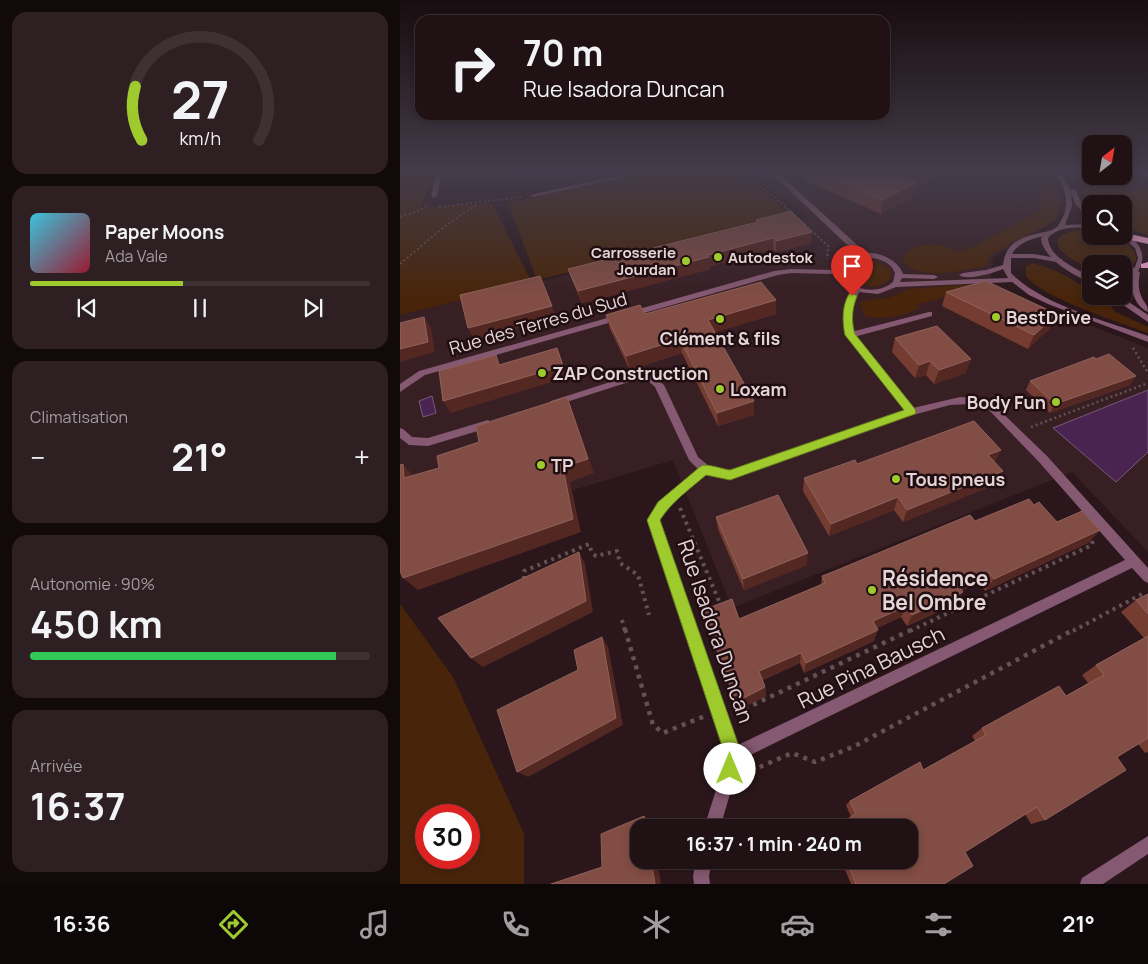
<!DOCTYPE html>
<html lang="fr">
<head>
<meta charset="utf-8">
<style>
  :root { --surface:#201114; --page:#2d1f22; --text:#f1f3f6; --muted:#a29da0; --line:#3d3134; --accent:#9eca2e }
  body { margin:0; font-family:Manrope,sans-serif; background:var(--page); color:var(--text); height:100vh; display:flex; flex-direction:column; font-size:19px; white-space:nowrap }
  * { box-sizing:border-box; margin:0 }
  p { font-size:16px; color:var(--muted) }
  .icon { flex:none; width:28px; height:28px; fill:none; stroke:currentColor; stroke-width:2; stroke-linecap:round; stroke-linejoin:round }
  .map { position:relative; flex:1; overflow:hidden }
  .panel { display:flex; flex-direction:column; gap:12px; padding:12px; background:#12090b; width:400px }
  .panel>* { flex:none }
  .guide { position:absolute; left:15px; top:15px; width:475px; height:105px; border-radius:15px; box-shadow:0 2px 8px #0003,0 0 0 1px var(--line); background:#201114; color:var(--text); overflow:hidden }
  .needle { width:32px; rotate:31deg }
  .tools { position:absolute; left:682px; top:135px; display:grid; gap:10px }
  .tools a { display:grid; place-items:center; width:50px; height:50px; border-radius:10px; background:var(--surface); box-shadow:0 2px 8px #0003,0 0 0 1px var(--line); font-size:25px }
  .speed { position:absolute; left:15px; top:804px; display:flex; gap:10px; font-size:25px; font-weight:700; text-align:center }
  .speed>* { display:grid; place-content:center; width:65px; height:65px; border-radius:50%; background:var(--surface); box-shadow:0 2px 8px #0003,0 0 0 1px var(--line); line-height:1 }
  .speed .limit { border:8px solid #d22; background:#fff; color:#111 }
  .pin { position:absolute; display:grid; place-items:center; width:42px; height:42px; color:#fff; margin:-51px -21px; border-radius:50% 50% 50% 0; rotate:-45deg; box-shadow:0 0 5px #0007 }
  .pin .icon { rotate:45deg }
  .me { position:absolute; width:55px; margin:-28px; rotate:0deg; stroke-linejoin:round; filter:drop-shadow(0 0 4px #0008) }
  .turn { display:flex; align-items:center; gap:18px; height:105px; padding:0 25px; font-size:22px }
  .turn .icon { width:65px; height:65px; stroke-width:2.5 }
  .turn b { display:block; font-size:35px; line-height:42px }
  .big { font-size:38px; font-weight:700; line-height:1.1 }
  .panel .card { flex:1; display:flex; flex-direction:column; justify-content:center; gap:8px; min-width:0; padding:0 18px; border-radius:15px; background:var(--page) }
  .panel .dial { align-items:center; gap:0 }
  .dial svg { height:130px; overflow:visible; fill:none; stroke:var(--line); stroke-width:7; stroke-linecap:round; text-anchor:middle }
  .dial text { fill:var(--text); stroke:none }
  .song { display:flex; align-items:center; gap:15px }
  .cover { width:60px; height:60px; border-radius:8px; background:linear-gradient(135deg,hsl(190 70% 55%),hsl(350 70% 35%)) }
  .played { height:5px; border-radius:2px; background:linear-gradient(90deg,var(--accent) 45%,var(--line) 45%) }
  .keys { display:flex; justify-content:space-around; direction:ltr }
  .heat { display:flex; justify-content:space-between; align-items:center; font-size:28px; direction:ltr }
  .charge { height:8px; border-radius:4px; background:linear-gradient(90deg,#34c759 90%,var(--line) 0) }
  .trip { position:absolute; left:230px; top:819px; width:288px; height:50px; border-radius:15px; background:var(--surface); box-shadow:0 2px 8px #0003,0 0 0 1px var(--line); font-weight:700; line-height:50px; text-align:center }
  .tabs { display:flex; height:80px; justify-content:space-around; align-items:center; background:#0d0708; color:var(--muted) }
  .tabs .icon { width:35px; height:35px }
  .tabs .on { color:var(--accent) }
  .tabs b { font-size:22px; color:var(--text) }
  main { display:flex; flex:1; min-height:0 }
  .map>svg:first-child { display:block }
  .built { fill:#381f24 }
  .green { fill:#48250a; fill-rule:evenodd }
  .water { fill:#4a2451; stroke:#785979 }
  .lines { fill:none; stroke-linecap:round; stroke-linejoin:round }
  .path-far3 { stroke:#635154; stroke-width:2; stroke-dasharray:2 2.5; stroke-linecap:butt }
  .path-far2 { stroke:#635154; stroke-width:2.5; stroke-dasharray:2 3; stroke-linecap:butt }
  .path-far1 { stroke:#635154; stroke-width:4; stroke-dasharray:3 4.5; stroke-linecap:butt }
  .path { stroke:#635154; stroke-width:4.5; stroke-dasharray:4 5.5; stroke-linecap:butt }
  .service { fill:#845971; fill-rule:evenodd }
  .minor { fill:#845971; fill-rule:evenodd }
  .tertiary { fill:#845971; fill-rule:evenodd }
  .trunk { fill:#f6a8d4; fill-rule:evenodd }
  .wall { fill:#753c32 }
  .shaded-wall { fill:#532722 }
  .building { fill:#814d44; stroke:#91625b }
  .route { fill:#9eca2e; stroke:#67831e }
  .poi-dot { fill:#9eca2e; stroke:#210e12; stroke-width:2 }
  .labels { text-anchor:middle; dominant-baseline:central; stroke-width:5; stroke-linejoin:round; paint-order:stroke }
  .far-poi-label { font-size:15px; font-weight:bold; fill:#e4d5d7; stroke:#210e12; text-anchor:end }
  .poi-label { font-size:18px; font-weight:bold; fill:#e4d5d7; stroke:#210e12; text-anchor:start }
  .street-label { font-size:18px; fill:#e4d5d7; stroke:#210e12 }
  .near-poi-label { font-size:21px; font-weight:bold; fill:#e4d5d7; stroke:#210e12; text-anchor:start }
  .near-street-label { font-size:21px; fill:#e4d5d7; stroke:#210e12 }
</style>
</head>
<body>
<main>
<section class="panel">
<div class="card dial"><svg viewBox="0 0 100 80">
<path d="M14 69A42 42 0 1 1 86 69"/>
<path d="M14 69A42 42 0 0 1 10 36" stroke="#9eca2e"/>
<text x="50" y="56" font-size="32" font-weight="700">27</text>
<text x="50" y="72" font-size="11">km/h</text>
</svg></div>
<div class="card">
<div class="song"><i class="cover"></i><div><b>Paper Moons</b><p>Ada Vale</p></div></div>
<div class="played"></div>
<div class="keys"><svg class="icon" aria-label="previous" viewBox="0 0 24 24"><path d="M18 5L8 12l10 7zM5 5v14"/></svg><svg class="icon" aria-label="pause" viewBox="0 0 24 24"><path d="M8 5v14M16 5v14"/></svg><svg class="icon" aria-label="next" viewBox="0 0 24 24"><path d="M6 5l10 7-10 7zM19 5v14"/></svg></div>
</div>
<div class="card"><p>Climatisation</p>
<div class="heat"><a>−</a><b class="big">21°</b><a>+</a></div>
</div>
<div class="card"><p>Autonomie · 90%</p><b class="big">450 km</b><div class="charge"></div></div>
<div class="card"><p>Arrivée</p><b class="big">16:37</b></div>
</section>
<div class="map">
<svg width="748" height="884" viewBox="0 0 748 884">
  <rect width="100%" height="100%" fill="#2b171b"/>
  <path class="built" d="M351,172H691V176H724V172H738L748,187H743L739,192L734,193L716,187L700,179L653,176L663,199L657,220L593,257L590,286L748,348V552L672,472L332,608L273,460L173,490L0,547V315L407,217Z"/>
  <g class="green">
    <path d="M0,172H34L20,208L92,203L132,283L0,315Z"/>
    <path d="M251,172H338L367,194L394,218L137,280L108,203Z"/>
    <path d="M630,172H645L649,176L660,206L655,220L590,255L586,266C561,270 523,282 503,262C506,240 544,242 558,252L573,247L640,211L643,189Z"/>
    <path d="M678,177C685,177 694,177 701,179C715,185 731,201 744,187H748V235L724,228V204H691V210L684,197L685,186Z"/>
    <path d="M679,230L691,231V236C699,236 709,235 716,237C731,244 748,262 724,269V264H691V268C669,261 634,237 679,230Z"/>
    <path d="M472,260L490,268L492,276C483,292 456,287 446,275L447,266L457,261Z"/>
    <path d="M632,263C654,268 673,279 691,292V296C702,296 710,301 714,311L748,327V333C719,322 643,298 626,276V266Z"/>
    <path d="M575,284L578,287L517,305L520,308C501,316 486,321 465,316L460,303L467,300L489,298L509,289Z"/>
    <path d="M0,604L53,677L124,834V884H0ZM26,815H69V858H26Z"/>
  </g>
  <g class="water">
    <path d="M748,390V452L716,482L653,428Z"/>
    <path d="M32,396L36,413L23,417L19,401Z"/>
  </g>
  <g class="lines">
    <g class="path-far3">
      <path d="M342,172L378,200L428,246L427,259"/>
      <path d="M39,207L122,197"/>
      <path d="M0,217L18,211L29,204"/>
      <path d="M0,264L45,226L76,205"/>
    </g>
    <g class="path-far2">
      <path d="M733,348L748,373"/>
      <path d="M631,427L748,383"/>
    </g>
    <g class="path-far1">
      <path d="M280,508L321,606"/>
      <path d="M124,579V571L189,544L192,553L196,556L217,551L220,563L238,575L249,615"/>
      <path d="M222,620L225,631"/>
      <path d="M510,631L692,545L693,539"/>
      <path d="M673,631L742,594L748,600"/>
    </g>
    <g class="path">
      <path d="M225,629L253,725L263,733L305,716"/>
      <path d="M336,713L513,629"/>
      <path d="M344,778L362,766L392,753L415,762L455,746L675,629"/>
    </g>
    <g class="service">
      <path d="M36,172H42L37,196L34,198L31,196Z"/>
      <path d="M370,172H377L466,253V257H460Z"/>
      <path d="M529,312H532V316L450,338L446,335L447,333Z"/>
      <path d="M748,836V854L703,884H680L682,878Z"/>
    </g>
    <g class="minor">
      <path d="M236,172H249L133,197L130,195Z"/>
      <path d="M649,231L651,232V234C637,238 620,240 612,254H634L662,259V263L634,258H611V273C642,305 706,321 748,336V342L648,304L629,295L612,282L496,287L478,294L459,292L452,311L454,335L513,408L560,397L579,398L592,403L647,456L748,568V583L744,581L732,568L340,760L320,828H304L327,755L247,520L258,503L298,469L289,460L255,387L247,380L232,381L154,406L149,403L151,401L232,375H252L264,385L298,457L309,466L330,471L505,411L446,335L444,311L447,300L452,291L442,286L433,274L391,273L378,275L25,375L0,392V384L19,371L374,271L391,269L432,270C443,244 494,248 503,274L534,275L538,277L534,279L502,278L500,282L608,278L603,269C593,273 568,281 559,275L563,273L586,270L603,265C606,239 626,236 649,231ZM463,257C476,258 490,260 495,273L493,282C477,296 449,290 439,272C442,260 452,258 463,257ZM569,404L586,407L639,462L725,560L338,745L259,521L266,509L306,474L315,477L330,479L513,415L550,405Z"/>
      <path d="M88,420L93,424L91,427L28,446L9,445L0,438V428L3,429L12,437L28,438Z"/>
      <path d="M296,860H312L309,876L310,884H294L293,876Z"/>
    </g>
    <g class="tertiary">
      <path d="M655,172H661L670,190L675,189L682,204L691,214V220L689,219L676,205L671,193L672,206L665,225L691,224V228C677,227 658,226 648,238C649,258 676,268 691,277V282C674,277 642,257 641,238C647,230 650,232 657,227C659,225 661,220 663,217C670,201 664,186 655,172Z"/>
      <path d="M724,234C740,240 748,257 738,271L740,273C738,281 738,290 742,298C745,304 748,305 748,312C734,306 730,289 732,275L724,278V273L735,267L738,258L735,248L721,236H724Z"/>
      <path d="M710,296H720L748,315V322Z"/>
    </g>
    <g class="trunk">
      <path d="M741,172H748V177Z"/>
      <path d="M725,233L748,238V244L722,238L720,236H724Z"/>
      <path d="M748,262V268H741V264Z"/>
    </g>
  </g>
  <g class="wall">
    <path d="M405,172H543L514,188L512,197L481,214L405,180Z"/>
    <path d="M356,220L411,243L376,252L373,249L310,266V269L182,303L172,280L168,269L356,222Z"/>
    <path d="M546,292L650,328L628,349L542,306Z"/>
    <path d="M376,300V314L315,332L354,415L318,426L282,353L230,370L210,329L206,315L245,314Z"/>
    <path d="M495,338L566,373L534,384L526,375L515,378L492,352Z"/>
    <path d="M630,381L730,385L650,413L626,390Z"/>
    <path d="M601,450L594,462L603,471L596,484L503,522L494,510L429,536L403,491L404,478L457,464Z"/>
    <path d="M634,505L657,522L700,530L688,543L585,591L579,582L562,590L556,604L507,626L501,617L477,628L474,641L404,673L400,663L363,680L365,687L366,696L338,710L306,622L303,610L339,619L421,585L422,576L575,521Z"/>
    <path d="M316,517L407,565L344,590L318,529Z"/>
    <path d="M748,594V752L745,753L738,744L717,757L645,820L631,824L625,814L565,852L544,884H451L441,860H509L451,817L446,805L450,801L523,770L575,741L572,736L582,728L666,696L688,683L682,675L696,665L744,638L721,612L736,600Z"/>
  </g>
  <g class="shaded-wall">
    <path d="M520,172H543L514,188L512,197L481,214L483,200L506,180Z"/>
    <path d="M412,232L411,243L376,252V241Z"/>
    <path d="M373,238V249L310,266V269L182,303L178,291L308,255Z"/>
    <path d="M376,300V314L309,334L308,320Z"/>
    <path d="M152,306L156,318L74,340L68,328Z"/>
    <path d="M657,314L650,328L628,349L634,335Z"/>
    <path d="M24,317L31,328L35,352L0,362V349Z"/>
    <path d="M280,339L282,353L230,370L226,356Z"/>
    <path d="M157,348L168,377L51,413L43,401Z"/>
    <path d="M571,359L566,373L534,384L539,370Z"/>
    <path d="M530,361L526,375L515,378L519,365Z"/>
    <path d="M736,376L730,385L650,413L655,404Z"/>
    <path d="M167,397L173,412L194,473L170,482L181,532L18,590L3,578L163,467Z"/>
    <path d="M354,401V415L318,426L317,413Z"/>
    <path d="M601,450L594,463L588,455Z"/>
    <path d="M3,464L15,478H4Z"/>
    <path d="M603,471L596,484L503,522L507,510Z"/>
    <path d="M498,497L494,510L429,536L431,524Z"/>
    <path d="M700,530L688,543L585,591L594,579Z"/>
    <path d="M179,552L185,564L193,612L83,667L71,658Z"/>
    <path d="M408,553L407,565L344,590L343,579Z"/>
    <path d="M587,570L579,582L550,595L557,583Z"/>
    <path d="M563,592L556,604L507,626L512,615Z"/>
    <path d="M507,606L501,617L469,632L473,621Z"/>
    <path d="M478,630L474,641L404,673L406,663Z"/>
    <path d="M202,637L208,647L223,725L128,777L117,772Z"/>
    <path d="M401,653L400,663L360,681L359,671Z"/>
    <path d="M365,687L366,696L338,710L336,702Z"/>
    <path d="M244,816L250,820L251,828H246Z"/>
    <path d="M251,860H257L261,884H255Z"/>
  </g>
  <g class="building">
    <path d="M419,172H520L506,180L515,183L483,200Z"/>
    <path d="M391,211L412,232L376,241L373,238L308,255L309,257L178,291L168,269L358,222L356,220Z"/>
    <path d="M140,276L152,306L68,328L60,295Z"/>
    <path d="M586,281L657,314L634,335L546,292Z"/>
    <path d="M361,282L376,300L308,320L354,401L317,413L280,339L226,356L206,315L240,305L245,314Z"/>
    <path d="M24,317L28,342L0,349V323Z"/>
    <path d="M537,326L571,359L539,370L530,361L519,365L495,338Z"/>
    <path d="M157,348L163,366L43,401L39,371L96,355L99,365Z"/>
    <path d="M709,354L736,376L655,404L630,381L694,357L696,359Z"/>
    <path d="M167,397L188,459L163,467L173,519L3,578L0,571V465L3,464L4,478L39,468L37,456L79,442L76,426Z"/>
    <path d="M574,421L601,450L588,455L603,471L507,510L498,497L431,524L404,478L455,460L457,464Z"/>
    <path d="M378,495L408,553L343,579L316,517Z"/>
    <path d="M629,499L634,505L639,502L657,522L682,511L700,530L594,579L587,570L557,583L563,592L512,615L507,606L473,621L478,630L406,663L401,653L359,671L365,687L336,702L303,610L332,599L339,619L425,583L422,576L430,573L570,515L575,521Z"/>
    <path d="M179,552L186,601L71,658L38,618Z"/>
    <path d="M748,594V614L736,600Z"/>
    <path d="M748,636V738L717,757L726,770L645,820L637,807L565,852L573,866L544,884H456L446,860H509V828H432L456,814L450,801L520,762L523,770L586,735L582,728L659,686L666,696L704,675L696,665Z"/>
    <path d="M202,637L216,718L117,772L97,710L178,670L174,650Z"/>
    <path d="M244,816L246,828H239V860H251L255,884H151L202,867L201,834Z"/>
  </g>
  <linearGradient id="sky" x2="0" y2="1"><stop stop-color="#180d0f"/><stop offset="0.58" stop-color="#443c4a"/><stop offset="1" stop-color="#443c4a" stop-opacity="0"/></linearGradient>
  <rect width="748" height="296" fill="url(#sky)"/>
  <path class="route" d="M452,293L457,296C452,308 451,322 455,334L515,409L516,412L515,414L330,480L306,475C290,489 272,501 260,520L342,755L336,775L330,777L324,775L322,769L325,755L247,520L258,502L301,466C307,463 322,469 330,470L504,410L445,335C442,321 442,306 449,294Z"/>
  <g class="poi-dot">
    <circle cx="318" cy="257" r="5"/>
    <circle cx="286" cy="261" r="5"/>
    <circle cx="596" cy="317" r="5"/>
    <circle cx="320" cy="319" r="5"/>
    <circle cx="142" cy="373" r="5"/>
    <circle cx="320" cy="389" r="5"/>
    <circle cx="656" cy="402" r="5"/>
    <circle cx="141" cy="465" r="5"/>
    <circle cx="496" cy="479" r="5"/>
    <circle cx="472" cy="590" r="5"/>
  </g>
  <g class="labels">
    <g class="far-poi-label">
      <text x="276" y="252">Carrosserie<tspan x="276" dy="17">Jourdan</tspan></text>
      <text x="328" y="257" text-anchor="start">Autodestok</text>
    </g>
    <g class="poi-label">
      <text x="606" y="317">BestDrive</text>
      <text x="320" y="338" text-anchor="middle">Clément &amp; fils</text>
      <text x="152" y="373">ZAP Construction</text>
      <text x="330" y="389">Loxam</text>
      <text x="646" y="402" text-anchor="end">Body Fun</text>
      <text x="151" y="465">TP</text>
      <text x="506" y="479">Tous pneus</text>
    </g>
    <g class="street-label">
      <text transform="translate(138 323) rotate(-16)">Rue des Terres du Sud</text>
    </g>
    <g class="near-poi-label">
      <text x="482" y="578">Résidence<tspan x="482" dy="24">Bel Ombre</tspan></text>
    </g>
    <g class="near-street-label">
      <text transform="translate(316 631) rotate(71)">Rue Isadora Duncan</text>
      <text transform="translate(471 667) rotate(-26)">Rue Pina Bausch</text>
    </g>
  </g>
</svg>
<div class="tools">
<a><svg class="needle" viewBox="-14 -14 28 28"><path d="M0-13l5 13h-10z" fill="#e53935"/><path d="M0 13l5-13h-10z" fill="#a29da0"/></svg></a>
<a><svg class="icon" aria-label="search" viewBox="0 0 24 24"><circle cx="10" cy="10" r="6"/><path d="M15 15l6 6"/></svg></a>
<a><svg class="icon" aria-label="layers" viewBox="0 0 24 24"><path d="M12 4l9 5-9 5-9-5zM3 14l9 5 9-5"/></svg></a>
</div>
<div class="speed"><div class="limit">30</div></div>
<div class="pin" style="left:452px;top:296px;background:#d93025"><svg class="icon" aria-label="arrive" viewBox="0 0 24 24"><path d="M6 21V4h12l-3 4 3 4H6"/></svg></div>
<svg class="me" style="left:330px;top:769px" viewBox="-20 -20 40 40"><circle r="19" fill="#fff"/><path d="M0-13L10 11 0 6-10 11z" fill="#9eca2e"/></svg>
<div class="trip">16:37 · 1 min · 240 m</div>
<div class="guide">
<div class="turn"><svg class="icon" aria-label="right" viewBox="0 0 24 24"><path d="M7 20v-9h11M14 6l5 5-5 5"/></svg><div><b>70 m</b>Rue Isadora Duncan</div></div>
</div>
</div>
</main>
<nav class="tabs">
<b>16:36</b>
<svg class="icon on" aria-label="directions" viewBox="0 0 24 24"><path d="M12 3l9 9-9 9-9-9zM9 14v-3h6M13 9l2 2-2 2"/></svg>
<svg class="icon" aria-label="music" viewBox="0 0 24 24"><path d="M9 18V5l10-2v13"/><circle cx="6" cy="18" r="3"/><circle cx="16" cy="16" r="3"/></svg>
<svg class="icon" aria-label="phone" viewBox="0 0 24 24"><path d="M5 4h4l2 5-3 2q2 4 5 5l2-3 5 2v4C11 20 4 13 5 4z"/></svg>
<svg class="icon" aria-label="climate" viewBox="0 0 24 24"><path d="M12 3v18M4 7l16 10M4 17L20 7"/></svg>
<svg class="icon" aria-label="car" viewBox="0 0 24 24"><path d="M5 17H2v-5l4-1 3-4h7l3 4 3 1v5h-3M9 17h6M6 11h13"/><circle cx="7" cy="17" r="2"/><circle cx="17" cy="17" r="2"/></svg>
<svg class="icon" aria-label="filters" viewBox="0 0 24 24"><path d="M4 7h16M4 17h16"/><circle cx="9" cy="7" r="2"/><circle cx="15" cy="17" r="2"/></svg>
<b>21°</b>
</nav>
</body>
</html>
